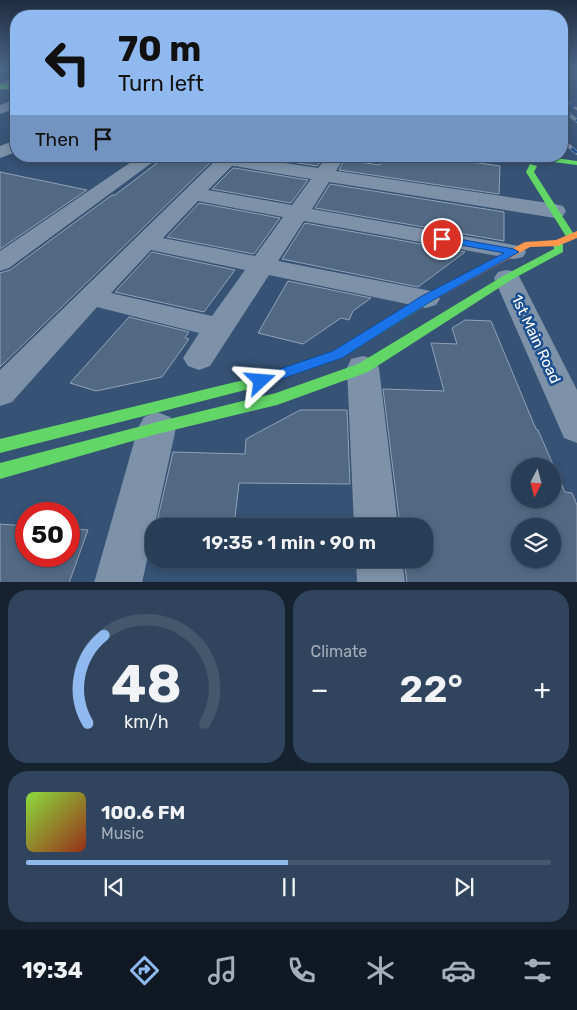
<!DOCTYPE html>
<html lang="en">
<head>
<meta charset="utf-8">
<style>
  :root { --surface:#283e57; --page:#30455d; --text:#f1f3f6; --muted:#a5aeba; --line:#44576d; --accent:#90b9f0 }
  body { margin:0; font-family:Rubik,sans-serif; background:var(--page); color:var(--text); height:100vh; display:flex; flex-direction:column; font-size:19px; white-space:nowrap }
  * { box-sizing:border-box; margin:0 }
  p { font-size:16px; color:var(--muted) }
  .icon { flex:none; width:28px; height:28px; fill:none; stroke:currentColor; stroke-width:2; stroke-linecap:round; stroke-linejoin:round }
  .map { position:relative; height:582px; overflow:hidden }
  .details { display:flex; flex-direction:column; gap:8px; padding:8px; background:#162230; flex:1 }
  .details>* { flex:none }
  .hud { position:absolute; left:10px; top:10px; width:558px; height:152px; border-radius:20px; box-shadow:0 2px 8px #0003,0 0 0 1px var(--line); background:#90b9f0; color:#111; overflow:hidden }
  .needle { width:32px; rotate:186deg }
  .buttons { position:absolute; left:511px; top:458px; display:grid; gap:10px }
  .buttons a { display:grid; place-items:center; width:50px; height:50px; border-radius:50%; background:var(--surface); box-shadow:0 2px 8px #0003,0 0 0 1px var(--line); font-size:25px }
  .speed { position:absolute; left:15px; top:502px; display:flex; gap:10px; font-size:25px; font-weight:700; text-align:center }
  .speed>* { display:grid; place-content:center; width:65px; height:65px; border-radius:50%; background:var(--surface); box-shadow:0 2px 8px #0003,0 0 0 1px var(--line); line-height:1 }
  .speed .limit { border:8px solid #d22; background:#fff; color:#111 }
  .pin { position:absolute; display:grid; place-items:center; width:42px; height:42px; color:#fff; margin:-21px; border:2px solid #fff; border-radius:50%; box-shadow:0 1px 5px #0007 }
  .me { position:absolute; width:55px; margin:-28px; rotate:71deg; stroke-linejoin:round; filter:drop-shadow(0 0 4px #0008) }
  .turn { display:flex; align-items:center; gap:18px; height:105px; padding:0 25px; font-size:22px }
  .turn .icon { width:65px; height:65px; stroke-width:2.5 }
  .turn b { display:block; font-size:35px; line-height:42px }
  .then { display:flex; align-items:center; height:48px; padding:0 25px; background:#0003; gap:10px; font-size:19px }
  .big { font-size:38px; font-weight:600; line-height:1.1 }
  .details .widget { flex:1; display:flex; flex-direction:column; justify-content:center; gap:8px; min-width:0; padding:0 18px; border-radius:20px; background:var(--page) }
  .details .dial { align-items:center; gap:0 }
  .dial svg { height:130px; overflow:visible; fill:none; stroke:var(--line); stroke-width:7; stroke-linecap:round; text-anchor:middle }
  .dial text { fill:var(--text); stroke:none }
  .song { display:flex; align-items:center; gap:15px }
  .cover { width:60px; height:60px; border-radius:8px; background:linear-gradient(135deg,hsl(90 70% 55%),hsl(10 70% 35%)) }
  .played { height:5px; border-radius:2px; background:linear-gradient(90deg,var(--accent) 50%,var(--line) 50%) }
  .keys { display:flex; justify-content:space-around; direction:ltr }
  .heat { display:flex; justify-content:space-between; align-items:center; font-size:28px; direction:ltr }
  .details .tiles { flex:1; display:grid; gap:8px; grid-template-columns:1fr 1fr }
  .widget:last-child { grid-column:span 2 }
  .trip { position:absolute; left:145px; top:518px; width:288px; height:50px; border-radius:20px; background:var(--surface); box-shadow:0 2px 8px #0003,0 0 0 1px var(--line); font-weight:600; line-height:50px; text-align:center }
  .tab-bar { display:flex; height:80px; justify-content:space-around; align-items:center; background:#101923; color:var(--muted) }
  .tab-bar .icon { width:35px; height:35px }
  .tab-bar .selected { color:var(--accent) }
  .tab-bar b { font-size:22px; color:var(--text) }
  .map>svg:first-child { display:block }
  .building { fill:#526984; stroke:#92a2b6; fill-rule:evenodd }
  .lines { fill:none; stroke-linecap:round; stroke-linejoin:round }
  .street { fill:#7d92a8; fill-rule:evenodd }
  .fast { fill:#63d668; fill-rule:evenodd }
  .slow { fill:#ff974d; fill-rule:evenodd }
  .rail-far1-casing { stroke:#7e92a7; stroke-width:2.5 }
  .rail-casing { stroke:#7e92a7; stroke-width:4 }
  .rail-far1 { stroke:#1b4f8f; stroke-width:2; stroke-dasharray:5.5; stroke-linecap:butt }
  .rail { stroke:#1b4f8f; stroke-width:2.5; stroke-dasharray:7; stroke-linecap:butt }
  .route { fill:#1a73e8; stroke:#114b97 }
  .labels { text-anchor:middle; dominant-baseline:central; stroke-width:5; stroke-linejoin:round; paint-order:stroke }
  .street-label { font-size:15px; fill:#fff; stroke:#1b4f8f }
</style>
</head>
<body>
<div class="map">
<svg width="577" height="583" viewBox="0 0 577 583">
  <rect width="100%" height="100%" fill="#365274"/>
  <g class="building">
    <path d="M166,156H217L0,367V273L10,270L112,195H115Z"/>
    <path d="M253,156H313L324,158L317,166Z"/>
    <path d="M384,156H451V159L500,166L499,194L339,170L344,160L380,165Z"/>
    <path d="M233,168H234L308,180L291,203L212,189Z"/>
    <path d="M0,172L87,190L0,249Z"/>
    <path d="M330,184L504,212V241L315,208Z"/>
    <path d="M199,203L280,218L254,254L167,237Z"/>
    <path d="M305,223L465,252L418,287L282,259Z"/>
    <path d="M152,252L235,270L204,312L115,292Z"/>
    <path d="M288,281L371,298L353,311L349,320L341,318L303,344L258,333Z"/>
    <path d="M129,317L189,332L185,338L189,339L162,377L96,391L70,383Z"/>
    <path d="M465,320L491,321L536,429L538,430L565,492L572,493L577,505V583H407L404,559H424V526H400L383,389L444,391L431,343L457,344L452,328ZM520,466H552V499H520ZM520,526H552V559H520Z"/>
    <path d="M300,410H347L350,484L239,483L234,526H156L173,452L245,454L246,439Z"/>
    <path d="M0,524L26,526V556H69V528L88,530L69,583H0Z"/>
  </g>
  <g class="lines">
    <g class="street">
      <path d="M16,78V86L0,90V83Z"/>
      <path d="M16,99V108L0,114V105Z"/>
      <path d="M16,140V152L0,158V146Z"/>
      <path d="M140,156H161L9,268L0,271V251Z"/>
      <path d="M220,156H239L318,168L327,157L336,156L342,161L336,171L555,204L563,206L566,211L563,216L555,218L329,182L312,209L514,245L523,247L526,252L523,257L514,259L304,221L278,261L426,290L436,293L440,299L436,305L426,308L269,275L210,366L199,370L188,366L183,358L199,333L97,307L12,402L0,406V370ZM232,166H234L311,179L292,205L208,190ZM198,201L283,217L255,256L163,238ZM151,250L245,270L212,316L111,293Z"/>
      <path d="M507,270L516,272L520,278L577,390V443L564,438L494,278L498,272Z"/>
      <path d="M363,356L375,359L379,368L398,526H354L347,368L351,359Z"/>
      <path d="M157,412L170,417L176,428L142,583H94L138,428L144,417Z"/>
      <path d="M356,559H402L405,583H357Z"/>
    </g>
    <g class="fast">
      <path d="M0,84L16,87V91L0,88Z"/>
      <path d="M493,156H541L577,161V165L529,159L497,158Z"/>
      <path d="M530,164L537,166L534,172L575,236L573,238H567L526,172Z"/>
      <path d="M558,240L563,243V252L511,280L368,372L277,405L157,434L0,479V463L157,422L276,393L358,364L503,276L554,249L553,243Z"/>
      <path d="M432,292L436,293L438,296L436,299L342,358L261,386L0,453V439L260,376L332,352Z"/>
    </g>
    <path class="slow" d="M577,231V238L558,246L530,247L436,299H428L426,296L428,293L525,242L556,240Z"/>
    <defs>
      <g id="rail-far1">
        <path d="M561,97L577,109"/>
        <path d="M561,108L566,112"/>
      </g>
      <g id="rail">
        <path d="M565,111L577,121"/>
        <path d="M561,139L577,153"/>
      </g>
    </defs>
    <use href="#rail-far1" class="rail-far1-casing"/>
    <use href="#rail" class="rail-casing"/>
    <use href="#rail-far1" class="rail-far1"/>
    <use href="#rail" class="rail"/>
  </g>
  <linearGradient id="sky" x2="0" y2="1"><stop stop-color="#1e2d40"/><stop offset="0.46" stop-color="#4c6688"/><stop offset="1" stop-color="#4c6688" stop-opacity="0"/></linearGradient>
  <rect width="577" height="149" fill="url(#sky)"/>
  <path class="route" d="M442,236L514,249L519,252L430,302L342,358L261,386L256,385L254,381L256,377L333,351L422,296L504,253L439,241L437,239Z"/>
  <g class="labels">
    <g class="street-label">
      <text transform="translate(536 339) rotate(65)">1st Main Road</text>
    </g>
  </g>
</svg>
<div class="buttons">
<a><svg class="needle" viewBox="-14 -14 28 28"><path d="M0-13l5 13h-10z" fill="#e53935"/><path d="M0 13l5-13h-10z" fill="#a5aeba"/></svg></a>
<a><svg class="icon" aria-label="layers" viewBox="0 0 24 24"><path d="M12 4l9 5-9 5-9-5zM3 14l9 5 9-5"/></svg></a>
</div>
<div class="speed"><div class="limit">50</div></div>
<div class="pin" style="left:442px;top:239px;background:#d93025"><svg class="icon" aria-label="arrive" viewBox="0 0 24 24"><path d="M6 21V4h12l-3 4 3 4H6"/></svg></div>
<svg class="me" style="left:261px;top:381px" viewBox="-20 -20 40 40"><path d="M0-17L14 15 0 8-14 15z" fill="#1a73e8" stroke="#fff" stroke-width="4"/></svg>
<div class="trip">19:35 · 1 min · 90 m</div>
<div class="hud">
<div class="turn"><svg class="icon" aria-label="left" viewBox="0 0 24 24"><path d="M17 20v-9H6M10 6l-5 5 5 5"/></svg><div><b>70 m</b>Turn left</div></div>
<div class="then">Then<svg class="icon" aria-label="arrive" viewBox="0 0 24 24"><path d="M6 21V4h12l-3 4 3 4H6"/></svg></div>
</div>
</div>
<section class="details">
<div class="tiles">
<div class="widget dial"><svg viewBox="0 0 100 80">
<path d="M14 69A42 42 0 1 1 86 69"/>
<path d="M14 69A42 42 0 0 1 24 15" stroke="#90b9f0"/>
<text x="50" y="56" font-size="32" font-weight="700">48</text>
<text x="50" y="72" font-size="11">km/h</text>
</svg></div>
<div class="widget"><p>Climate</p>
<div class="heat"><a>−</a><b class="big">22°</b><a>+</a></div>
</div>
<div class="widget">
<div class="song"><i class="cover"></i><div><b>100.6 FM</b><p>Music</p></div></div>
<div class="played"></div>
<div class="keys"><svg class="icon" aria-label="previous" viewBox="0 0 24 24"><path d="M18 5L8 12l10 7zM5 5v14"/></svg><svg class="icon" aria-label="pause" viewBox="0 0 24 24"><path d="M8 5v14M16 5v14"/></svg><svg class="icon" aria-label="next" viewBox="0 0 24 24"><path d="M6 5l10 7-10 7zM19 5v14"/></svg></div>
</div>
</div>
</section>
<nav class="tab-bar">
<b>19:34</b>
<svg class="icon selected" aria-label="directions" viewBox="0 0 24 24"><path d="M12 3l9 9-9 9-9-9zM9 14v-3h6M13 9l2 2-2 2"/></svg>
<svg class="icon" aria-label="music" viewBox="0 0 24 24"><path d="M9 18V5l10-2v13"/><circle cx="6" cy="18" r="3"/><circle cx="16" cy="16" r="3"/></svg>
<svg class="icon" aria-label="phone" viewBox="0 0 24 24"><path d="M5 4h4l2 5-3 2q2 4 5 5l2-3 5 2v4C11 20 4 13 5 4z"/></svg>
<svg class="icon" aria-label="climate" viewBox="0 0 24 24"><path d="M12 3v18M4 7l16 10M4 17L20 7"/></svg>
<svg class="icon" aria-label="car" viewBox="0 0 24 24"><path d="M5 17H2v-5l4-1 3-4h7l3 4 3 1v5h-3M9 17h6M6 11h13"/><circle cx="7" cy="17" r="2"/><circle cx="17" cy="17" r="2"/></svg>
<svg class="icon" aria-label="filters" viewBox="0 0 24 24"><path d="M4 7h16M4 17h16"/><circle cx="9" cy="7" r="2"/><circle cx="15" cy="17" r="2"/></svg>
</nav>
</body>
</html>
